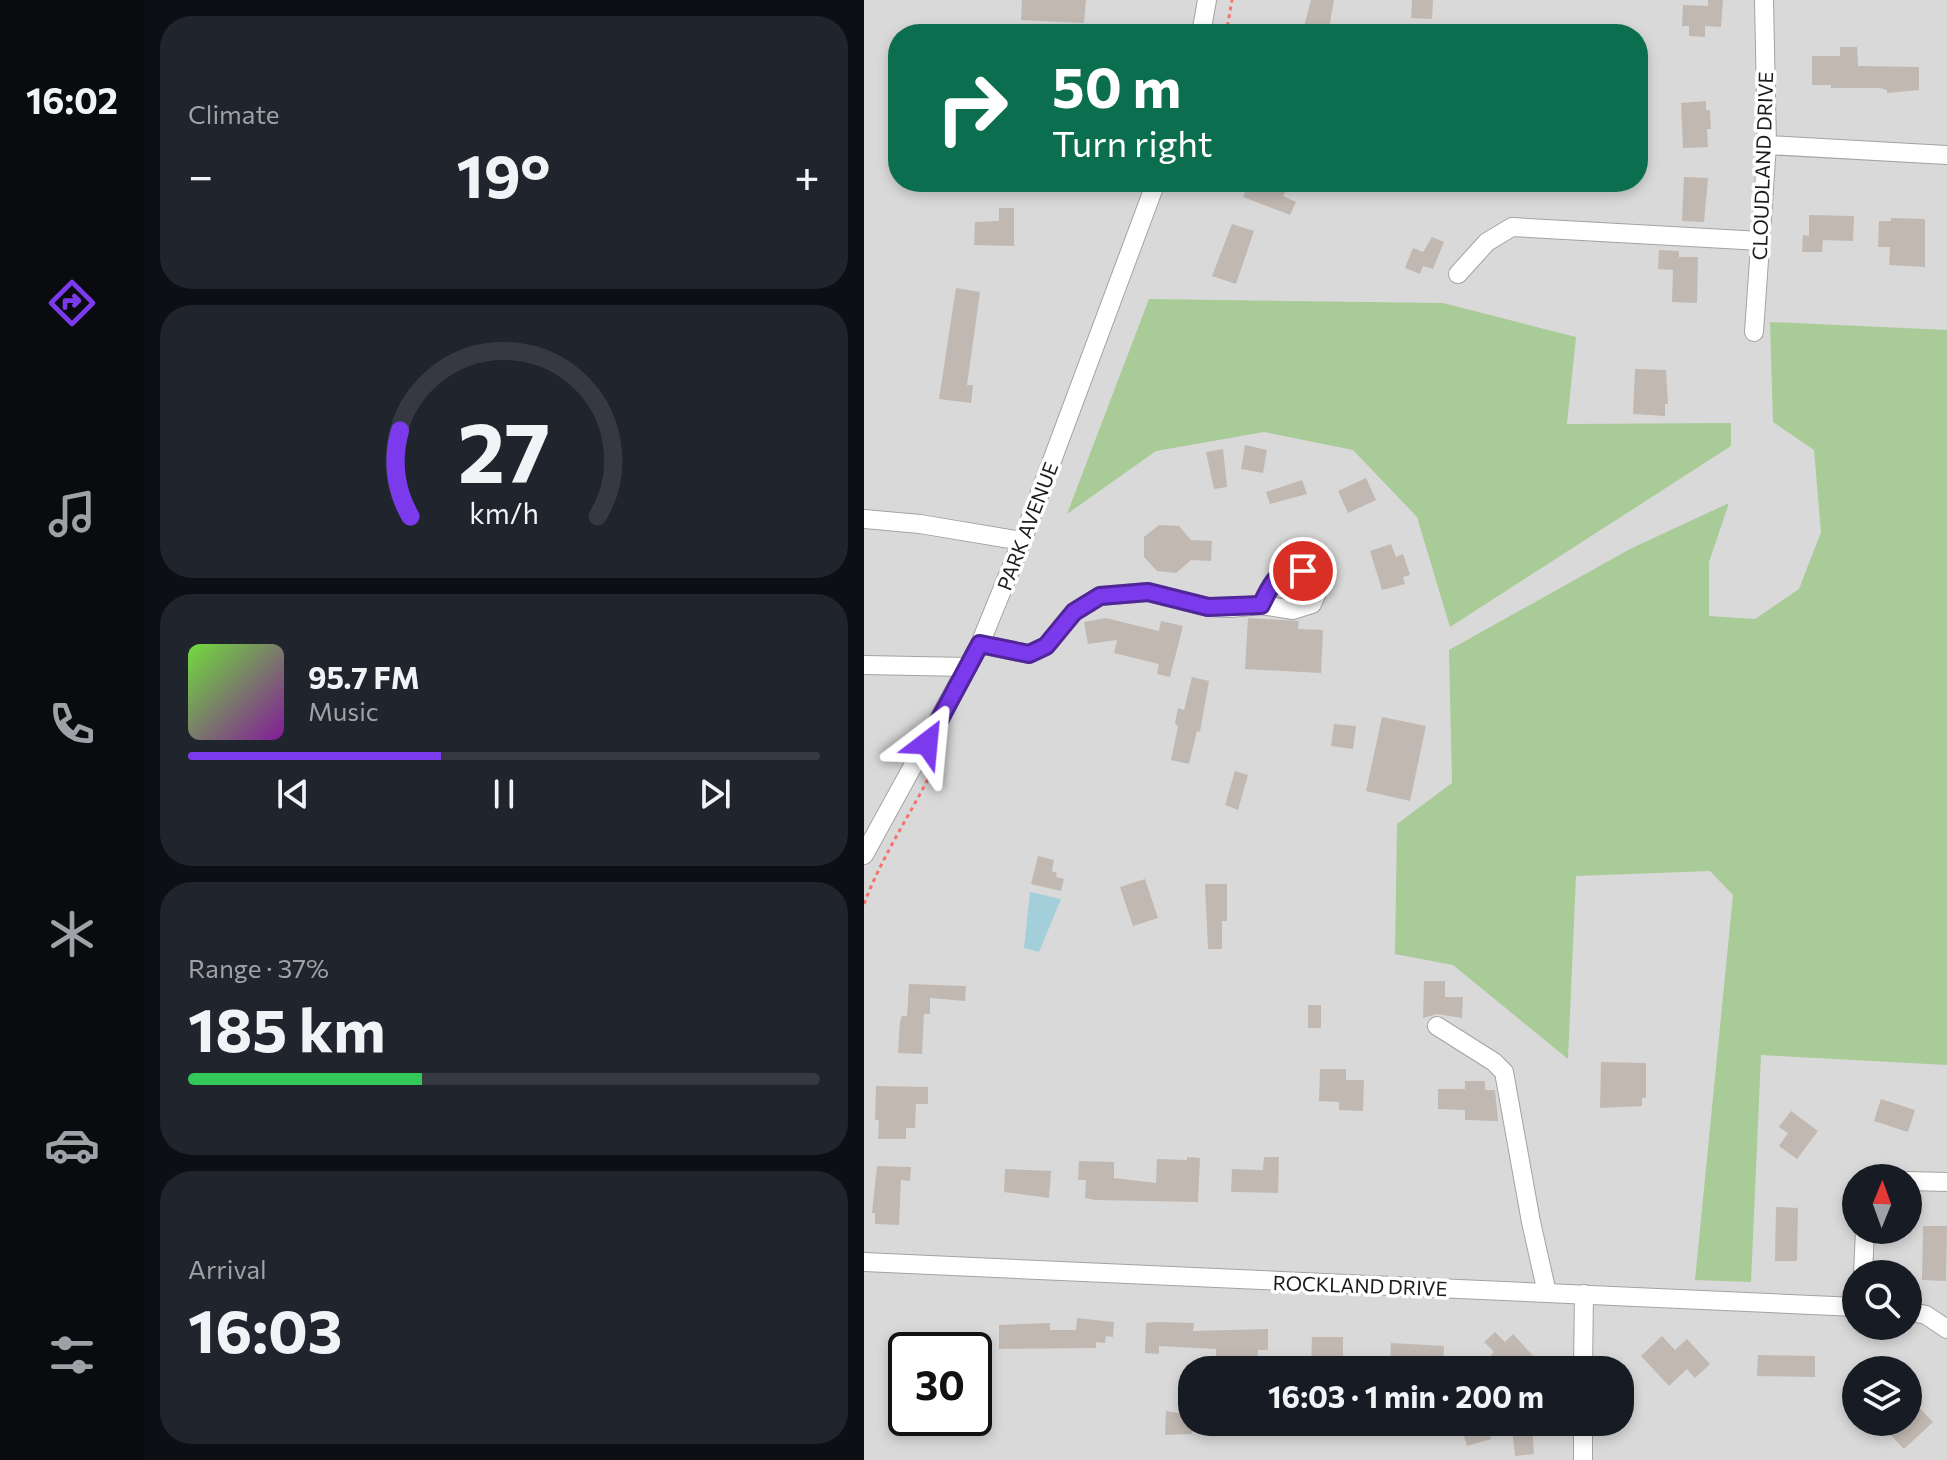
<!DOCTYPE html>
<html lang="en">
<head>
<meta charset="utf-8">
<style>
  :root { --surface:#171b24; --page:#20242c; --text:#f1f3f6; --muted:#9ea1a6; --line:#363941; --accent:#7c3aed }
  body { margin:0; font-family:Commissioner,sans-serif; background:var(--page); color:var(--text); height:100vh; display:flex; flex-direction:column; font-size:30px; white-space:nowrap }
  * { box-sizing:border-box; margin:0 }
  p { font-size:26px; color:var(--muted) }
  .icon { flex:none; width:44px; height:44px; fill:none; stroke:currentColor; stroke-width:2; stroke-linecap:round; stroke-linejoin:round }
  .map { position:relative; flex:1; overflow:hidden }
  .sheet { display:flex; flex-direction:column; gap:16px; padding:16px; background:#0d0f14; width:720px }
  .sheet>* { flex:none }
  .hud { position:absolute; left:24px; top:24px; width:760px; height:168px; border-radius:32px; box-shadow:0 4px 12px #0003; background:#0b6e4f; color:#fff; overflow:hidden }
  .needle { width:52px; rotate:1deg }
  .tools { position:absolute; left:978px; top:1164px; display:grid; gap:16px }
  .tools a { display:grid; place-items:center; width:80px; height:80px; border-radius:50%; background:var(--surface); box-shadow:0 4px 12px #0003; font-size:40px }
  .speed { position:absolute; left:24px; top:1332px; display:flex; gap:16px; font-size:40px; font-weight:700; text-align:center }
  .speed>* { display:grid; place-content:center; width:104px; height:104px; border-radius:50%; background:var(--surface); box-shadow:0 4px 12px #0003; line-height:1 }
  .speed .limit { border:4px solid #111; border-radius:12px; background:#fff; color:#111 }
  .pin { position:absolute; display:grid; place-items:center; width:68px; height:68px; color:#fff; margin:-34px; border:4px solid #fff; border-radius:50%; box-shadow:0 2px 8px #0007 }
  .me { position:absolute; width:88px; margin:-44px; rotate:29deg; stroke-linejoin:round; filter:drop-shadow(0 0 6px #0008) }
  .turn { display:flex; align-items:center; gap:28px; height:168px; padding:0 32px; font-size:36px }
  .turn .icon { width:104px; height:104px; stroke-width:2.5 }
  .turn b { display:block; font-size:56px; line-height:68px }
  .big { font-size:60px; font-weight:700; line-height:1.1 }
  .sheet .tile { flex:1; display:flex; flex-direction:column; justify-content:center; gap:12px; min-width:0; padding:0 28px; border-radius:32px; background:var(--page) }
  .sheet .dial { align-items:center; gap:0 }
  .dial svg { height:208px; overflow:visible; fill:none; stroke:var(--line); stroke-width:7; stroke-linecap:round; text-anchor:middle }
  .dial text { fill:var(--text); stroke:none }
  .song { display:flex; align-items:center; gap:24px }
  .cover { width:96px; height:96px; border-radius:12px; background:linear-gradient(135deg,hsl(100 70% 55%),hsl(290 70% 35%)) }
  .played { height:8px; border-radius:4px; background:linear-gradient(90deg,var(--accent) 40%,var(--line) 40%) }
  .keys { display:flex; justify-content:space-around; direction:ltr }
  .heat { display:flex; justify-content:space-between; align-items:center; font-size:44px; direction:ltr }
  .charge { height:12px; border-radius:6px; background:linear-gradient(90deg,#34c759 37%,var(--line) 0) }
  .trip { position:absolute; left:314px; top:1356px; width:456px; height:80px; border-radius:32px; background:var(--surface); box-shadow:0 4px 12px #0003; font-weight:700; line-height:80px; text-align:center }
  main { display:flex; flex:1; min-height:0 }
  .tab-bar { display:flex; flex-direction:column; width:144px; justify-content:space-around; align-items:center; background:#090b0e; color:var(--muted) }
  .tab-bar .icon { width:56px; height:56px }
  .tab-bar .on { color:var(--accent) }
  .tab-bar b { font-size:36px; color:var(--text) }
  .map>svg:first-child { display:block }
  .residential { fill:#dad9d9; fill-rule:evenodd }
  .forest { fill:#a8cb97 }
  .water { fill:#a3cfda }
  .building { fill:#c1b8b1 }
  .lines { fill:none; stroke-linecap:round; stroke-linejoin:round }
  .minor-casing { stroke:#a3a3a3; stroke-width:20 }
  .path { stroke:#f5736a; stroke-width:3; stroke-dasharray:4 4; stroke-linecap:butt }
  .minor { stroke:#fff; stroke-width:18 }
  .route-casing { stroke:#51269a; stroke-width:20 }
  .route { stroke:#7c3aed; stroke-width:14 }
  .labels { text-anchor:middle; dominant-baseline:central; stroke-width:7; stroke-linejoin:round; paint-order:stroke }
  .street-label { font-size:20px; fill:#1c1c1c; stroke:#fff }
</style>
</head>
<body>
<main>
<nav class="tab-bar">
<b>16:02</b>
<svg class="icon on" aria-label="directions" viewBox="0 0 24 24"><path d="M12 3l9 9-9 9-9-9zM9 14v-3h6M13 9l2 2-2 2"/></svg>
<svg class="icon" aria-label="music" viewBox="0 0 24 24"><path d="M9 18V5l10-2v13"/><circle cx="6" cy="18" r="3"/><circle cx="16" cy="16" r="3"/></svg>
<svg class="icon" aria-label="phone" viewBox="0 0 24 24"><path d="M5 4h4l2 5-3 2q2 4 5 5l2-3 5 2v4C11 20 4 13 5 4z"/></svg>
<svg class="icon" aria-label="climate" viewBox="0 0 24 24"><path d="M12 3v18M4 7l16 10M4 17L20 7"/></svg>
<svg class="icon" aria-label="car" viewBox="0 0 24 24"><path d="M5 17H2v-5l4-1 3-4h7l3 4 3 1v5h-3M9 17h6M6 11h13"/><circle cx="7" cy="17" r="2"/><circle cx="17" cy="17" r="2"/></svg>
<svg class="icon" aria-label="filters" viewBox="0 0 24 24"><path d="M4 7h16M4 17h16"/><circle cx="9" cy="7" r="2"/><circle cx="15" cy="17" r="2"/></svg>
</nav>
<section class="sheet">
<div class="tile"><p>Climate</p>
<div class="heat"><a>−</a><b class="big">19°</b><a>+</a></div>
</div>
<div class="tile dial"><svg viewBox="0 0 100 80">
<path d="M14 69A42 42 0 1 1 86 69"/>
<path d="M14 69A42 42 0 0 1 10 36" stroke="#7c3aed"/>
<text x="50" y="56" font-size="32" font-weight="700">27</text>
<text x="50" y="72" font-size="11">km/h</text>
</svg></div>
<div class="tile">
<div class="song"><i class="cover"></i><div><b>95.7 FM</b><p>Music</p></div></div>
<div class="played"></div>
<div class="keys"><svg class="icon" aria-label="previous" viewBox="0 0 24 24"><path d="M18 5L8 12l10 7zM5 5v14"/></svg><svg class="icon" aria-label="pause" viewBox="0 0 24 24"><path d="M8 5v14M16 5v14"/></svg><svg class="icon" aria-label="next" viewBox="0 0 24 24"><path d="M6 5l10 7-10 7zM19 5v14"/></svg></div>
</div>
<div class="tile"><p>Range · 37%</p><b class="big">185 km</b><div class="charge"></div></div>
<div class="tile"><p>Arrival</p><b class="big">16:03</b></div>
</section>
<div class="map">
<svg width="1083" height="1460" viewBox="0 0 1083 1460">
  <rect width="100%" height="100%" fill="#ede9e1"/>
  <path class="residential" d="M0,0H1083V1460H0ZM34,34H774V182H34ZM992,1178H1044V1230H992ZM992,1274H1044V1326H992ZM42,1350H110V1418H42ZM328,1370H756V1422H328ZM992,1370H1044V1422H992Z"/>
  <g class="forest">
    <path d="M285,299L579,303L712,337L703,424L867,423V446L586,627L553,517L489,450L400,432L292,451L203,514Z"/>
    <path d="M906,322L1083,330V1065L897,1055L887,1282L831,1280L869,895L846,871L712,876L704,1059L589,965L531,954L533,824L588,783L585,650L766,549L865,503L845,562V616L891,619L935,589L957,532L950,450L909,422Z"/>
  </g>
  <path class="water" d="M166,892L197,899L175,952L160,948Z"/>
  <g class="building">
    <path d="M158,0H222L220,23L157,20Z"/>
    <path d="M447,0H470L464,34H438Z"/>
    <path d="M548,0H569L568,19L547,18Z"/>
    <path d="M844,0H859L857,27L841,26V37L825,36V26H818L819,5L844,6Z"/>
    <path d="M976,47H993L994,66L1055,67V90L1023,93V90L1015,88H967V85H948V56H976Z"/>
    <path d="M842,101V110H846L847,129H843L844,147L819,148L817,103Z"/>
    <path d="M820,177L844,178L840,222L818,221Z"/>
    <path d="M386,182H425L419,196L432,202L426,215L379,197Z"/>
    <path d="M135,208H150V246L110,245L111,222L135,221Z"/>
    <path d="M945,215L990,216L989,241L959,240L958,252H938L939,235L945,236Z"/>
    <path d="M1027,218L1061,219V267L1025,265L1026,247H1014L1015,221H1027Z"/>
    <path d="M368,224L390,231L372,284L348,276Z"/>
    <path d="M568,237L580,242L569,269L559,266L556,274L541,268L549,248L559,252Z"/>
    <path d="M795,250L815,251V257H834L833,303L808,302L809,270L794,269Z"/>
    <path d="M92,288L116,292L103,385H109L107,403L75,399Z"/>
    <path d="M771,369L802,370L804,404H801V416L769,414Z"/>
    <path d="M381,445L403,450L399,473L377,469Z"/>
    <path d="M359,449L363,487L350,489L342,452Z"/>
    <path d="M502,478L512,500L484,513L474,491Z"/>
    <path d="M438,480L443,494L406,504L402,492Z"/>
    <path d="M295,525L315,526L327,540L348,541L347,561L327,560L312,573L293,571L280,557V537Z"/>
    <path d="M527,544L532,557L539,554L546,575L539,577L541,584L518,590L506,551Z"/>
    <path d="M242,618L295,631L297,621L319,626L306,677L293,674L295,664L250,653L253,640L224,644L220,622Z"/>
    <path d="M384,618L435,621L434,629L459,630L457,673L381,669Z"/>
    <path d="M328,677L345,681L336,732L333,731L325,764L307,760L314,727L311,723L314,708L320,710Z"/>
    <path d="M518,717L562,726L546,801L502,791Z"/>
    <path d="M470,724L492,726L489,749L467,746Z"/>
    <path d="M371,771L384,775L374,810L361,805Z"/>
    <path d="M174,856L190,860L188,871L193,873L192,877L200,879L197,891L167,884Z"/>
    <path d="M281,879L294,918L269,926L256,887Z"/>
    <path d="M341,884H363V921H358V949H344Z"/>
    <path d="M560,981H581V997H599L598,1018L573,1014L559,1018Z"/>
    <path d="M45,984L102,986L101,1001L66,998V1014H60L58,1054L34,1053L36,1021L38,1016H43Z"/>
    <rect x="444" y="1005" width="13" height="23"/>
    <path d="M737,1062L782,1063V1098H778V1106L736,1108Z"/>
    <path d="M456,1069H482V1080H500L499,1111L475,1110V1102L455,1101Z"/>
    <path d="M601,1081H621V1090H631L634,1121L601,1120V1110L574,1109V1089H601Z"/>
    <path d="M12,1086L64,1087V1104H52L51,1128H42V1139H14L15,1120H11Z"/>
    <path d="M1017,1099L1051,1110L1044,1132L1010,1121Z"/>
    <path d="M927,1111L954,1131L933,1159L915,1146L924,1133L915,1127Z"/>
    <path d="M323,1157L336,1158L334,1202L231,1200L221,1198L222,1180H214L215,1161L250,1162V1178L292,1183L293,1159L323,1160Z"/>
    <path d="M400,1157H415L414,1193L367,1192L368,1169L399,1170Z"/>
    <path d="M13,1166L47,1167L46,1181L37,1180L35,1225L11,1224V1213H8Z"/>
    <path d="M141,1169L187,1171L185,1198L140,1192Z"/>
    <path d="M912,1207L934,1208L933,1261H911Z"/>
    <path d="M1059,1226H1083L1082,1281L1058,1280Z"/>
    <path d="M213,1318L250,1322L249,1337L242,1336L241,1343L232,1342V1348L135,1349V1325L186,1323V1330H212Z"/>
    <path d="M293,1322L330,1323L329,1331L404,1329V1350H394V1360H367V1368H352V1349L295,1346V1354L281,1353L282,1323Z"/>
    <path d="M64,1332H93L92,1350H64Z"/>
    <path d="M631,1332L641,1342L649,1334L673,1360L662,1370H620L631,1360L627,1355L630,1352L620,1342Z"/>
    <path d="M798,1336L811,1350L823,1339L846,1364L831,1378L823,1369L805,1386L777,1356Z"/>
    <path d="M448,1337H479V1357H467L466,1366H447Z"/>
    <path d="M527,1343L580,1346L579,1369L526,1366Z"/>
    <path d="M894,1355L951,1356V1377L893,1376Z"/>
    <path d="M1044,1396L1069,1422L1040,1449L1014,1422H1044Z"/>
    <path d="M302,1411L328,1415V1434L301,1435Z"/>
    <path d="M622,1422L627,1439L603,1446L598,1429Z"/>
    <path d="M668,1426L670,1454L651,1456L648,1428Z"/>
  </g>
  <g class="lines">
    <defs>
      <g id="minor">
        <path d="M337,34L343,0"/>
        <path d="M903,145L1083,155"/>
        <path d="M594,274L623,242L648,227L897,241"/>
        <path d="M890,332L903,145L900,0"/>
        <path d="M0,519L56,524L158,541"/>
        <path d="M116,644L165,654L182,646L210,612L236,596L284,592L344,607L367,608L397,605L429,610L448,604L453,593L452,575C417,562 411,577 397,605"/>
        <path d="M0,665L104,667"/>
        <path d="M0,855L116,644L158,541L292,182"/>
        <path d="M573,1026L630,1062L640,1072L667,1222L683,1293"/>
        <path d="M1044,1181L1083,1182"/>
        <path d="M0,1262L992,1307"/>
        <path d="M999,1274L1001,1230"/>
        <path d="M1044,1311L1062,1315L1083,1329"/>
        <path d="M719,1370L720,1294"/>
        <path d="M719,1460V1422"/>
      </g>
    </defs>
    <use href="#minor" class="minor-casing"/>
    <g class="path">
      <path d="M362,34L368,0"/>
      <path d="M0,904C19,853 51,808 74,759"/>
    </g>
    <use href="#minor" class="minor"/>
  </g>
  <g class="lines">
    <defs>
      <path id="route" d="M63,743L116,644L165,654L182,646L210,612L236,596L284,592L344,607L397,605C407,585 413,568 439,571"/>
    </defs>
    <use href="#route" class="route-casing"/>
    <use href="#route" class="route"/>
  </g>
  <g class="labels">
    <g class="street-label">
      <text transform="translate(898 166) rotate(-88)">CLOUDLAND DRIVE</text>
      <text transform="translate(163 526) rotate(-69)">PARK AVENUE</text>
      <text transform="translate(496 1285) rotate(2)">ROCKLAND DRIVE</text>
    </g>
  </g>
</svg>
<div class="tools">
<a><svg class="needle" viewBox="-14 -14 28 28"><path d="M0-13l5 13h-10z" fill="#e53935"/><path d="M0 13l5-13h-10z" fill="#9ea1a6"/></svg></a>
<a><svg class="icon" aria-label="search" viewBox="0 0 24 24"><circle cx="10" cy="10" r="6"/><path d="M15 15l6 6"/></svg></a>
<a><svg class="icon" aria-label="layers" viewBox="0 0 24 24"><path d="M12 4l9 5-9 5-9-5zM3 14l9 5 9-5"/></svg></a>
</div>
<div class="speed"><div class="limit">30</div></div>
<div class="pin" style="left:439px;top:571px;background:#d93025"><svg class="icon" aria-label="arrive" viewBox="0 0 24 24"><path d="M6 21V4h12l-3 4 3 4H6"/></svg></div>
<svg class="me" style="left:63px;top:743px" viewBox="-20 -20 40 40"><path d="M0-17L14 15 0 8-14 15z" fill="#7c3aed" stroke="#fff" stroke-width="4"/></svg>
<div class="trip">16:03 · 1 min · 200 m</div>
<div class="hud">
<div class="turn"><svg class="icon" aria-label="right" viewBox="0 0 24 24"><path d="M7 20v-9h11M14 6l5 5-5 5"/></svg><div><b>50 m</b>Turn right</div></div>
</div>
</div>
</main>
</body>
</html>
